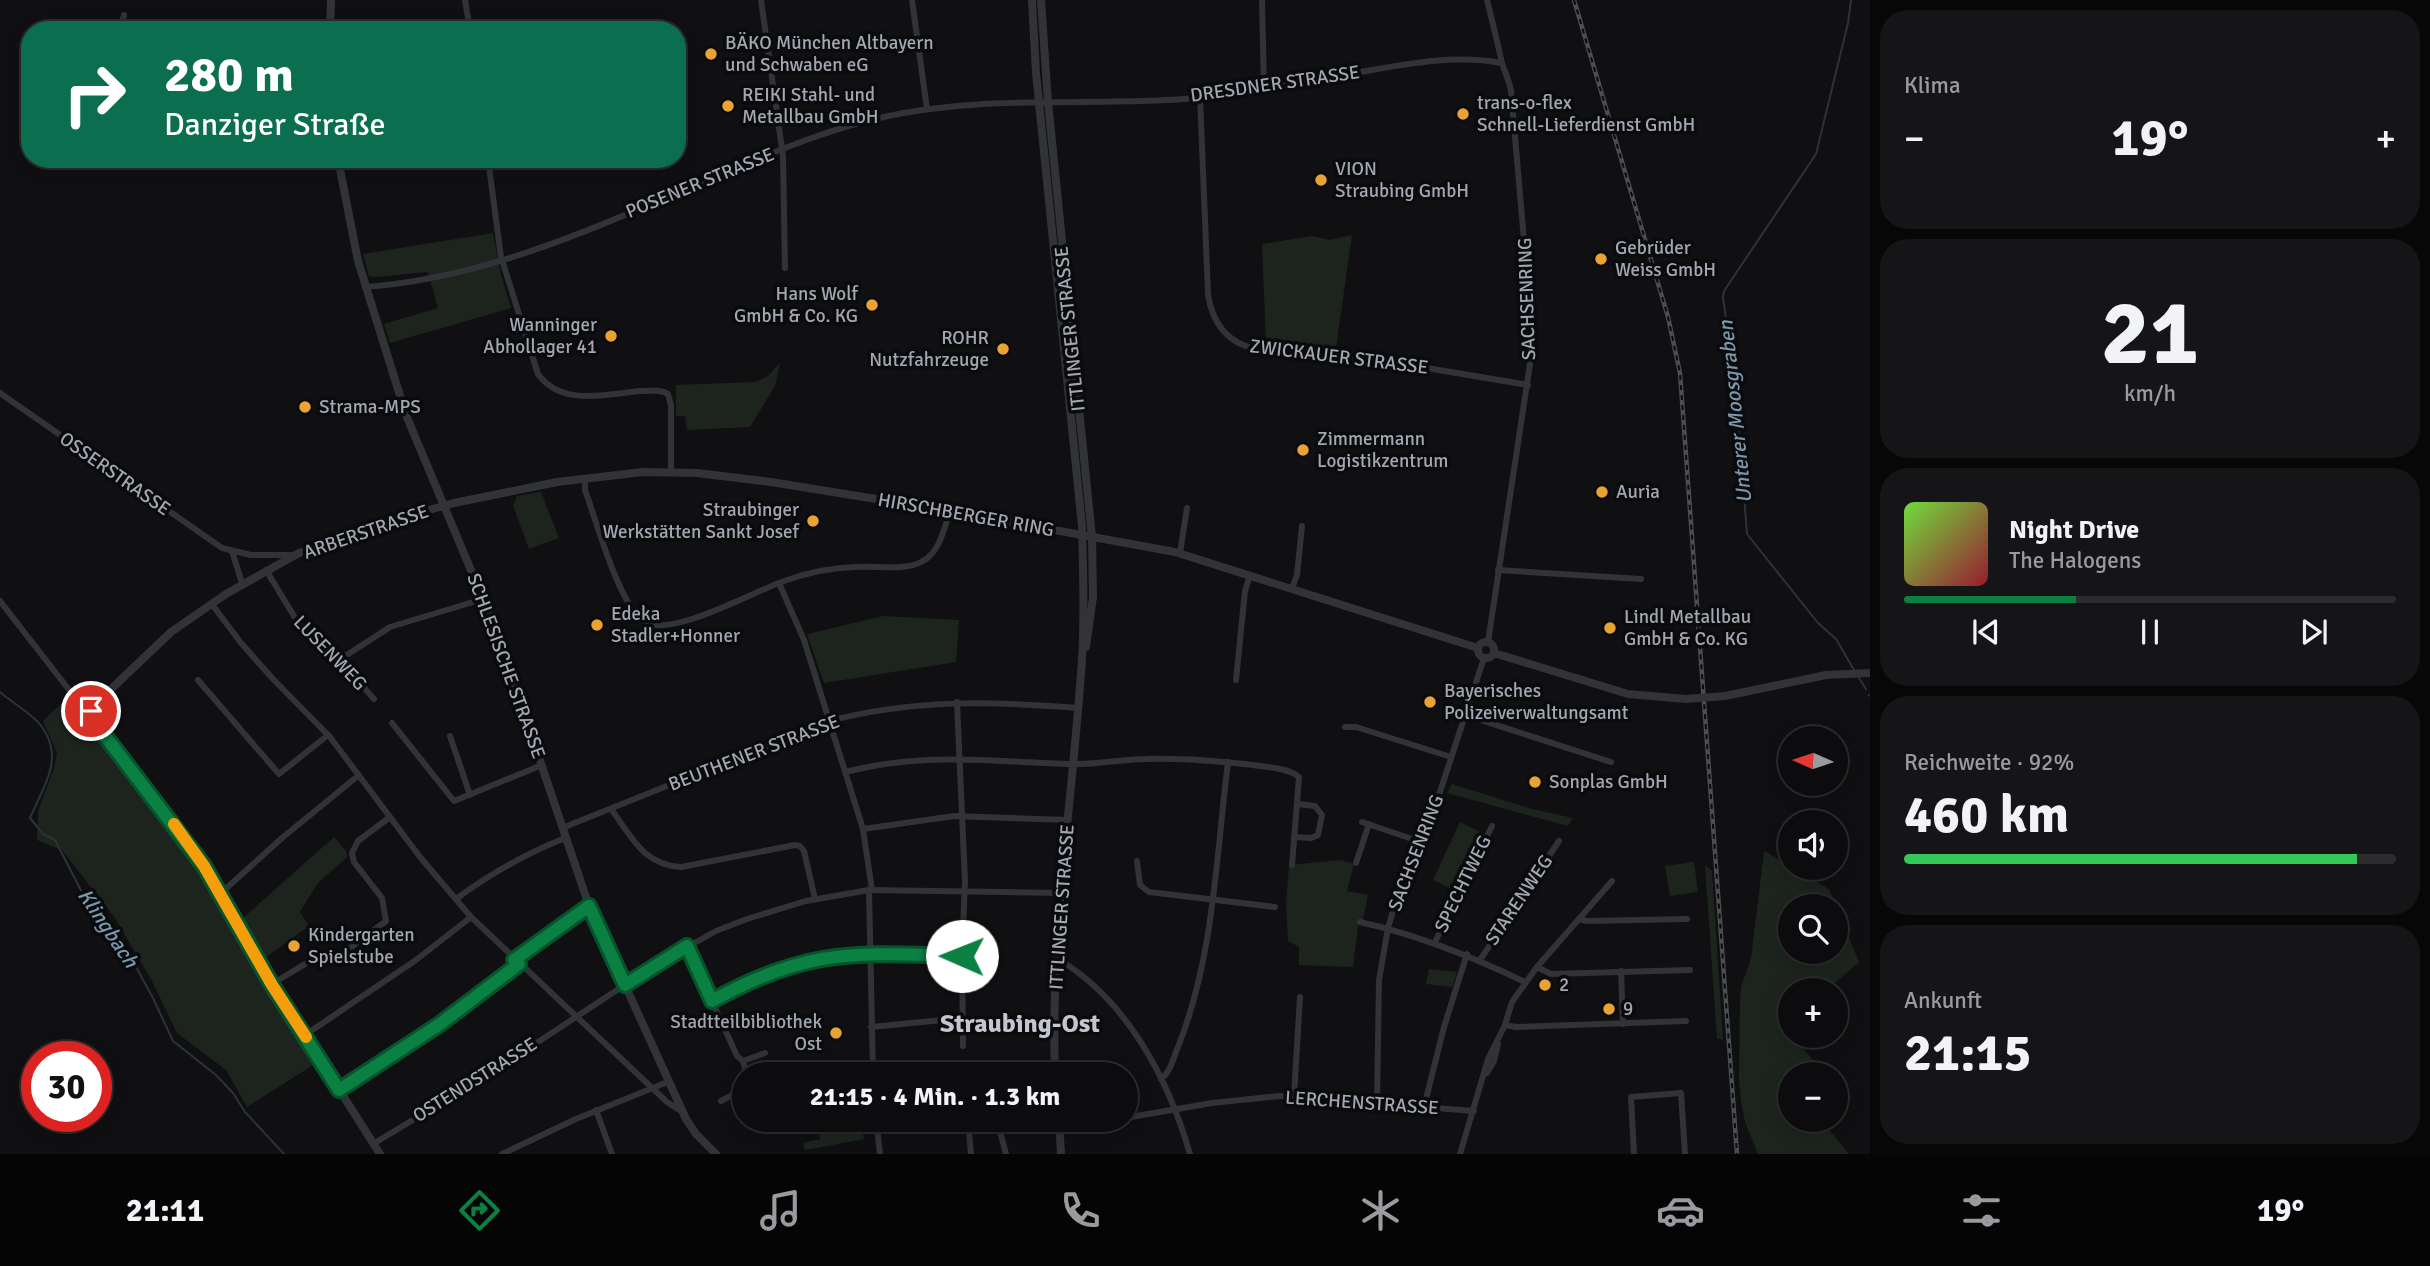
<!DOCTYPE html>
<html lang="de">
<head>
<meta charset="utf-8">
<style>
  :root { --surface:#0c0c0e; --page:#151517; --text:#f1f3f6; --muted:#9a9b9e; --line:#2c2c2e; --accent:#0b8043 }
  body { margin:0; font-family:Signika,sans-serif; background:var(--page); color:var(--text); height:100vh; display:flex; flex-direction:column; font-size:26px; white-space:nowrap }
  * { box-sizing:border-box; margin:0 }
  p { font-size:23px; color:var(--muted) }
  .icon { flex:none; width:38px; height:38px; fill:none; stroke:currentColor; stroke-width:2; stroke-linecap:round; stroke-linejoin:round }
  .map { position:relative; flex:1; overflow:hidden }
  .panel { display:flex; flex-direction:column; gap:10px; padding:10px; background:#070708; width:560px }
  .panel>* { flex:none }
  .top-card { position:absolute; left:21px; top:21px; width:665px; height:147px; border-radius:28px; box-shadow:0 4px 18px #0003,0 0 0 2px var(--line); background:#0b6e4f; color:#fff; overflow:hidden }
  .needle { width:46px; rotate:273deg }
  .tools { position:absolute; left:1778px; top:726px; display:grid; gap:14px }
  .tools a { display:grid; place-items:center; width:70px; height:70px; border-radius:50%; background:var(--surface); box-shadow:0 4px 18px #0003,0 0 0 2px var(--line); font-size:35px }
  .speed { position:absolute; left:21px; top:1041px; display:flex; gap:14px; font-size:35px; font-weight:700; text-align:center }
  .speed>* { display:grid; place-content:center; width:91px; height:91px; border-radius:50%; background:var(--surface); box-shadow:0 4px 18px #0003,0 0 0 2px var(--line); line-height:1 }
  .speed .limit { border:10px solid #d22; background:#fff; color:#111 }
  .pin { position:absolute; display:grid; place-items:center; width:60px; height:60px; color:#fff; margin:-30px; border:4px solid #fff; border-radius:50%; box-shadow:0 2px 7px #0007 }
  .me { position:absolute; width:77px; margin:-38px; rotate:271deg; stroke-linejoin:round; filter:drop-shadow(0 0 5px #0008) }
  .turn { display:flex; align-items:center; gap:24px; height:147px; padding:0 28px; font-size:32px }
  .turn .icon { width:91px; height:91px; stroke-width:2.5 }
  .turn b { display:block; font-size:49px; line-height:60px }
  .big { font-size:52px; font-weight:700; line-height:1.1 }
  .panel .widget { flex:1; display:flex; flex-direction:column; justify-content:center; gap:10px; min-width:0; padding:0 24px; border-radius:28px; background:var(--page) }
  .panel .dial { align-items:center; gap:0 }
  .dial b { font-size:91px; line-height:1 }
  .song { display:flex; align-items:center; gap:21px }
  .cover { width:84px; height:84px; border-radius:10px; background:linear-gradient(135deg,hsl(100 70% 55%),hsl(350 70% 35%)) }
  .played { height:7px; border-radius:4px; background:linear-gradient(90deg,var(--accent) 35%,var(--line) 35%) }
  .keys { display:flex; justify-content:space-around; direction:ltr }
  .heat { display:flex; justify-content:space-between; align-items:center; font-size:38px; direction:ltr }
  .charge { height:10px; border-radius:5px; background:linear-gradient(90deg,#34c759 92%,var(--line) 0) }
  .trip { position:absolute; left:732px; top:1062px; width:406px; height:70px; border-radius:35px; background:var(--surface); box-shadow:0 4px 18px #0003,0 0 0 2px var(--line); font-weight:700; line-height:70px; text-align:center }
  .tab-bar { display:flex; height:112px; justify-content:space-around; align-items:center; background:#050506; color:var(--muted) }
  .tab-bar .icon { width:49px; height:49px }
  .tab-bar .active { color:var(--accent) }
  .tab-bar b { font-size:32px; color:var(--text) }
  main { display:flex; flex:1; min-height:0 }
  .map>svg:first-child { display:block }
  .green { fill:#1d241e; fill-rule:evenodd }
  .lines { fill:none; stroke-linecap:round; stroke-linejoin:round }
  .stream { stroke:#2b333a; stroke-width:2 }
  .minor { stroke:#323337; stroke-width:6 }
  .tertiary { stroke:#323337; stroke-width:8 }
  .rail-casing { stroke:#4b4d51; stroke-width:4.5 }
  .rail { stroke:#0b0b0d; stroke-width:2; stroke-dasharray:5; stroke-linecap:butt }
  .tertiary-bridge { stroke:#323337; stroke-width:8 }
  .route-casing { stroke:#07532c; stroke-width:18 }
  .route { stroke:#0b8043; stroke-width:12 }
  .slow { stroke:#f59e0b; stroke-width:12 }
  .poi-dot { fill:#e8a332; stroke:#0b0b0d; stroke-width:2.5 }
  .labels { text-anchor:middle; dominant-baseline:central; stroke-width:7; stroke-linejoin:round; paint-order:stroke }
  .poi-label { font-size:19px; fill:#a2a8b2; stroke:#0b0b0d; text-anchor:start }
  .street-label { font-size:19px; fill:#a2a8b2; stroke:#0b0b0d }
  .water-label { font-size:21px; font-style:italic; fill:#7a97ac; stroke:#0b0b0d }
  .district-label { font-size:26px; font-weight:bold; fill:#c3c6ce; stroke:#0b0b0d }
</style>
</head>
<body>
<main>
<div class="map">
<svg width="1870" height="1154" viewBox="0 0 1870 1154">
  <rect width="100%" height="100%" fill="#101012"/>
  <g class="green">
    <path d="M493,233L501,275L511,308L390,343L384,324L438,308L428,272L376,277L369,276L363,254Z"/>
    <path d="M1352,235L1336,348L1266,344L1262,244L1312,236L1329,240Z"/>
    <path d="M780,363L775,386L750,427L687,430L685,416H676V385L755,382L767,377Z"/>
    <path d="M541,492L559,538L529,549L513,506L517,496Z"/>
    <path d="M883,616L959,620L956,662L824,683L807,634Z"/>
    <path d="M67,698L196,861L281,1009L318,1062L247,1107L226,1070L177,1033L151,979L115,918L62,850L37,840L38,811L54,768L57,753L43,721Z"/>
    <path d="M1452,784L1532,809L1573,818L1568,826L1447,793Z"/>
    <path d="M1460,822L1483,833L1456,891L1433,880Z"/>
    <path d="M334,837L346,851L347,857L317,884L300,912L309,926L265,958L242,919Z"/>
    <path d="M1764,851L1829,889L1859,962L1827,990H1790V1023L1786,1027L1790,1036H1793L1824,1074H1790V1120H1821L1849,1154H1758L1745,1122L1741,1101L1739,1080L1740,1001L1741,987L1751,959ZM1790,906H1836V952H1790Z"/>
    <path d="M1340,860L1354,864L1347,891L1368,895L1363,920L1359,919L1353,967L1299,965V947L1288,941L1286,905L1289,865Z"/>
    <path d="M1694,862L1698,892L1670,896L1665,866Z"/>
    <path d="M1705,865L1712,871L1723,1040L1717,1038Z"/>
    <path d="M1429,969L1457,972L1452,987L1426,984Z"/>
    <path d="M826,1120H860L864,1139L805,1150L803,1143L820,1139L817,1122Z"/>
  </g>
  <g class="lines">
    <g class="stream">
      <path d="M1851,0L1848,23L1816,154L1724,291L1723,298L1735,380L1747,534L1818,623L1836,639L1854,670"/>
      <path d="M1859,678L1866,689"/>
      <path d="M0,692C12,703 32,713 42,727C65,759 43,787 30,818L43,834L55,840L88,904L102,917L130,956L153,998L173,1041L216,1075L233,1093L245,1112L284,1154"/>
      <path d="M1869,695L1870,696"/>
    </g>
    <g class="minor">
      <path d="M465,0L470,30"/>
      <path d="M761,0L783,156L785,268"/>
      <path d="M912,0L927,109"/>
      <path d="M1262,0L1264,89"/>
      <path d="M1487,0C1492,20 1497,40 1501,59C1503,69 1509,79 1511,91L1533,344L1488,642"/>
      <path d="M120,30L124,15"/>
      <path d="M1200,97L1208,294C1212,323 1228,344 1257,349L1349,355L1528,385"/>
      <path d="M488,159L501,257L538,374C561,407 607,394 641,391C651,391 660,389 668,394L671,405V472"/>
      <path d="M365,287C496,278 618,217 738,167C782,149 825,131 871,120C989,90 1114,111 1234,94C1276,87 1319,80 1361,72C1406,64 1457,54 1501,63"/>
      <path d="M0,393L222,548L251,555H295"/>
      <path d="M585,478V490C596,519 620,611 647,623C676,636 756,590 787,580C809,572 831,568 855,567C876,565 904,572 923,561C940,552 944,528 950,511"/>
      <path d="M232,551L242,583"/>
      <path d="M1180,553L1187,508"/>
      <path d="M266,570L297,621L339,660L374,699"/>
      <path d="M1498,570L1641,579"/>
      <path d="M779,583L804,640L863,829L872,890"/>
      <path d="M1292,588L1297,575L1302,526"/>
      <path d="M0,601L77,700L91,711"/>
      <path d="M211,603L241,643L273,679L330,737L420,857L471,917L667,1102L681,1111"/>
      <path d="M339,660L390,627L483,599"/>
      <path d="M198,680L279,774L328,735"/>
      <path d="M1236,680L1245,591L1250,575"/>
      <path d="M957,702L965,881L962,956L963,1046"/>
      <path d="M1465,715L1611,762"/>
      <path d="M392,723L454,801L542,765"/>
      <path d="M1345,727H1356L1451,757"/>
      <path d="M450,736L470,795"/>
      <path d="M845,772C927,751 991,762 1073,764C1097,765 1122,759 1147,759C1183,758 1218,761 1253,765C1267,767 1288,768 1299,777L1292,865"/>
      <path d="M611,809C632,837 643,865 681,867L795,845L800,846L804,851L815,899"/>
      <path d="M1362,822L1418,841"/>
      <path d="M562,828L829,721C914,699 991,701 1078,708"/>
      <path d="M863,829L954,816L1068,820"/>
      <path d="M1295,837L1311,838L1318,835L1322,815L1315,806L1298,804"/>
      <path d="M1137,861L1140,885L1149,892L1275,907"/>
      <path d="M1356,863L1369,824"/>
      <path d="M869,890L873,1074"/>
      <path d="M221,893L282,838L359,775"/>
      <path d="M456,899C491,873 525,854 565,838"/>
      <path d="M1579,919L1587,921L1687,919"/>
      <path d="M1360,922C1418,935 1471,956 1525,982"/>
      <path d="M1435,942L1492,826"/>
      <path d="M687,946L737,1056L743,1061L765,1053"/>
      <path d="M1058,959C1127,1000 1168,1078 1190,1154"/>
      <path d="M514,960L589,906"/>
      <path d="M1480,960L1559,841"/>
      <path d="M1537,967L1551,974L1690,970"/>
      <path d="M1621,971L1623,1024"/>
      <path d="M272,984L323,953L330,963L386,921L382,898L354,862L352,853L358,841L390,817"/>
      <path d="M712,1001C746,982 783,966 822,959C868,951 916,955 962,956"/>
      <path d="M1505,1025L1516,1027L1686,1021"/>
      <path d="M871,1027L963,1018"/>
      <path d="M305,1035L416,960L471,917"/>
      <path d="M743,1061L747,1074"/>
      <path d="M1487,1073L1494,1061L1498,1044"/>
      <path d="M1161,1079C1171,1072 1173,1058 1178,1047C1214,957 1216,857 1228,762"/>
      <path d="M339,1090L440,1024L519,964"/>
      <path d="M1294,1096L1300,997"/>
      <path d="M721,1101L744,1089"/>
      <path d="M1377,1103L1379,980L1388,928L1403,877L1435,807L1484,658"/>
      <path d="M1424,1107L1444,1027L1467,954"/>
      <path d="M596,1110L612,1154"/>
      <path d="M1125,1118L1212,1103L1280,1096L1474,1111"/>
      <path d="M876,1120L880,1154"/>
      <path d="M968,1120L971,1154"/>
      <path d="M997,1120L1006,1154"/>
      <path d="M1059,1131L1114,1120"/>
      <path d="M373,1144L497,1069L655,965L716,931L747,919L806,901L869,890L1062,893"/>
      <path d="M502,1154L576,1119L670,1081"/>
      <path d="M1460,1154L1488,1059L1505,1025L1512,1002L1537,967L1612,881"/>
      <path d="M1634,1154L1631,1097L1681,1093L1685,1154"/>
    </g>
    <g class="tertiary">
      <path d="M1032,0L1036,73L1082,526C1083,570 1085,615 1082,659C1073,797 1050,936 1055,1074"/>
      <path d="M1041,0L1048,102L1092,537L1093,597L1086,647"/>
      <path d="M330,30L331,0"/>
      <path d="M338,159L358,261L406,415L496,630L589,906L686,1119L696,1134L716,1154"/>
      <circle cx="1486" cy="650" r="8"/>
      <path d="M1494,653L1628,694L1686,699"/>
      <path d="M1725,696L1826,675L1870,673"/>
      <path d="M1059,1120L1061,1154"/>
      <path d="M380,1154L272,984L204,866L92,716L94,707L107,693L171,632L226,594L297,554L369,527L454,503L557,482L643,472L697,473L771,482L950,511L1175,552L1478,648"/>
    </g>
    <defs>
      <path id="rail" d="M1574,0L1668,317L1680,373L1737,1154"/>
    </defs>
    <use href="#rail" class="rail-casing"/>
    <use href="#rail" class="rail"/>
    <path class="tertiary-bridge" d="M1686,699L1725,696"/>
  </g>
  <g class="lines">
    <defs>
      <path id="route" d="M91,711L93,720L204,866L272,985L339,1090L440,1024L519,964L514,960L589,906L625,985L687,946L712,1001C746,982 783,966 822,959C868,951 915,955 962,956"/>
    </defs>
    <use href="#route" class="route-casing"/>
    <use href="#route" class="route"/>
    <path class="slow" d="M174,824L204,866L272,985L306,1037"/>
  </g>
  <g class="poi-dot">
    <circle cx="711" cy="54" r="7"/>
    <circle cx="728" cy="106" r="7"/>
    <circle cx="1463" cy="114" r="7"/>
    <circle cx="1321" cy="180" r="7"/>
    <circle cx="1601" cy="259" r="7"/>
    <circle cx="872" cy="305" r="7"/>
    <circle cx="611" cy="336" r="7"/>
    <circle cx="1003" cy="349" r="7"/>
    <circle cx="305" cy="407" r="7"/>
    <circle cx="1303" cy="450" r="7"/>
    <circle cx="1602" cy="492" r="7"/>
    <circle cx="813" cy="521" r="7"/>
    <circle cx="597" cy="625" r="7"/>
    <circle cx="1610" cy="628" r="7"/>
    <circle cx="1430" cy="702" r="7"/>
    <circle cx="1535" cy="782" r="7"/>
    <circle cx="294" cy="946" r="7"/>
    <circle cx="1545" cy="985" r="7"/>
    <circle cx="1609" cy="1009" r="7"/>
    <circle cx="836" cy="1033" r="7"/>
  </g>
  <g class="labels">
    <g class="poi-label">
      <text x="725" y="43">BÄKO München Altbayern<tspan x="725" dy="22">und Schwaben eG</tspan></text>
      <text x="742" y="95">REIKI Stahl- und<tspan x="742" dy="22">Metallbau GmbH</tspan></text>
      <text x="1477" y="103">trans-o-flex<tspan x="1477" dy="22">Schnell-Lieferdienst GmbH</tspan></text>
      <text x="1335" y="169">VION<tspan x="1335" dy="22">Straubing GmbH</tspan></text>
      <text x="1615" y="248">Gebrüder<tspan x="1615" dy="22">Weiss GmbH</tspan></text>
      <text x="858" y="294" text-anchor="end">Hans Wolf<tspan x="858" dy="22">GmbH &amp; Co. KG</tspan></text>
      <text x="597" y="325" text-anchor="end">Wanninger<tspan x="597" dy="22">Abhollager 41</tspan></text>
      <text x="989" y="338" text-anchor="end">ROHR<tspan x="989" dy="22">Nutzfahrzeuge</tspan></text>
      <text x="319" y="407">Strama-MPS</text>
      <text x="1317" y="439">Zimmermann<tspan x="1317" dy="22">Logistikzentrum</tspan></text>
      <text x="1616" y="492">Auria</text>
      <text x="799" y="510" text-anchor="end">Straubinger<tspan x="799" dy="22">Werkstätten Sankt Josef</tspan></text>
      <text x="611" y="614">Edeka<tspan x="611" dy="22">Stadler+Honner</tspan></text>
      <text x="1624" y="617">Lindl Metallbau<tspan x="1624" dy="22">GmbH &amp; Co. KG</tspan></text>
      <text x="1444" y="691">Bayerisches<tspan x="1444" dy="22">Polizeiverwaltungsamt</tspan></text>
      <text x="1549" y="782">Sonplas GmbH</text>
      <text x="308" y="935">Kindergarten<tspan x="308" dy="22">Spielstube</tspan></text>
      <text x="1559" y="985">2</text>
      <text x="1623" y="1009">9</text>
      <text x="822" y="1022" text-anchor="end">Stadtteilbibliothek<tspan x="822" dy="22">Ost</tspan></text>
    </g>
    <g class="street-label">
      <text transform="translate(1275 84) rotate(-8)">DRESDNER STRASSE</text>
      <text transform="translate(700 183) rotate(-22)">POSENER STRASSE</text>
      <text transform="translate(1527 299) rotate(-92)">SACHSENRING</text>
      <text transform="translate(1070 329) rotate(-96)">ITTLINGER STRASSE</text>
      <text transform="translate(1339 357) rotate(7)">ZWICKAUER STRASSE</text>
      <text transform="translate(115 474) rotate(35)">OSSERSTRASSE</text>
      <text transform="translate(966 515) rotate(10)">HIRSCHBERGER RING</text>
      <text transform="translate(366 532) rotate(-19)">ARBERSTRASSE</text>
      <text transform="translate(330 653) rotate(46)">LUSENWEG</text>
      <text transform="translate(506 666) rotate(70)">SCHLESISCHE STRASSE</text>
      <text transform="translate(754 753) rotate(-21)">BEUTHENER STRASSE</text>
      <text transform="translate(1416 853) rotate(-69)">SACHSENRING</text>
      <text transform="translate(1463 884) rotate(-64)">SPECHTWEG</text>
      <text transform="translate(1519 900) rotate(-56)">STARENWEG</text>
      <text transform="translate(1062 907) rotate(-86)">ITTLINGER STRASSE</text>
      <text transform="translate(475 1080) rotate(-32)">OSTENDSTRASSE</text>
      <text transform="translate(1362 1103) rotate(4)">LERCHENSTRASSE</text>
    </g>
    <g class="water-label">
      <text transform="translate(1735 412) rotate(-96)">Unterer Moosgraben</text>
      <text transform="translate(108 928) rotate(56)">Klingbach</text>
    </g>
    <g class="district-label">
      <text x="1020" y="1024">Straubing-Ost</text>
    </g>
  </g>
</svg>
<div class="tools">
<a><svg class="needle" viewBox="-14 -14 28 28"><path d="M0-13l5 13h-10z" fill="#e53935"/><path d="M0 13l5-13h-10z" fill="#9a9b9e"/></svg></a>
<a><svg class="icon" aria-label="sound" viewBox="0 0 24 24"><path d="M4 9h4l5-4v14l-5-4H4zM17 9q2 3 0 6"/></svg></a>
<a><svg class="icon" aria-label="search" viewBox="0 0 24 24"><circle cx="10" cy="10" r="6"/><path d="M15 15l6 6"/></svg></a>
<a>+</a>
<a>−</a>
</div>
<div class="speed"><div class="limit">30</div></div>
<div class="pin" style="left:91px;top:711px;background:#d93025"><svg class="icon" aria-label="arrive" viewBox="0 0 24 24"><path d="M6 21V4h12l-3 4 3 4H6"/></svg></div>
<svg class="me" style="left:962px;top:956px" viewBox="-20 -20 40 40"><circle r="19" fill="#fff"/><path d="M0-13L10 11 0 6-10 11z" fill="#0b8043"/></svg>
<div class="trip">21:15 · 4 Min. · 1.3 km</div>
<div class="top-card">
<div class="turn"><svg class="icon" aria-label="right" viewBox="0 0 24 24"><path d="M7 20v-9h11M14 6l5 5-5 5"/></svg><div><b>280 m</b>Danziger Straße</div></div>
</div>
</div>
<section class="panel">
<div class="widget"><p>Klima</p>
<div class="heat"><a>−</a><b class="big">19°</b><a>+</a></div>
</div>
<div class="widget dial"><b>21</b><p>km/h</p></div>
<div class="widget">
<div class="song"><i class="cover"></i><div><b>Night Drive</b><p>The Halogens</p></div></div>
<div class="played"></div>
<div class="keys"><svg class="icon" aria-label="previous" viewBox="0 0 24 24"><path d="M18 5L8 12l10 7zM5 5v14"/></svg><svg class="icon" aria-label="pause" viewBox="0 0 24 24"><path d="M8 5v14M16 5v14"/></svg><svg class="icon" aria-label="next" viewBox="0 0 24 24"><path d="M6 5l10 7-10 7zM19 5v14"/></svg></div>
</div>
<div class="widget"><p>Reichweite · 92%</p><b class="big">460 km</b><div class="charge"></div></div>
<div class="widget"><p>Ankunft</p><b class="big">21:15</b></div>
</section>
</main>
<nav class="tab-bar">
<b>21:11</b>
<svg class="icon active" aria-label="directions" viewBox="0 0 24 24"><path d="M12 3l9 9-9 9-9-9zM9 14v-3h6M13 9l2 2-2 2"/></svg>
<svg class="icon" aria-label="music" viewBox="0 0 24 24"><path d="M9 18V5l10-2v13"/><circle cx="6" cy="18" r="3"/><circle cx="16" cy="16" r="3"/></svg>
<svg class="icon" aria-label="phone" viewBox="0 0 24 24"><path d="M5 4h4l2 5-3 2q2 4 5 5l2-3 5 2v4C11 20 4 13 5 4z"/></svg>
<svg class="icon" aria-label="climate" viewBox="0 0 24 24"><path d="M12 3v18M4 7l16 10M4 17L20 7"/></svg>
<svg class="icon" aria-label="car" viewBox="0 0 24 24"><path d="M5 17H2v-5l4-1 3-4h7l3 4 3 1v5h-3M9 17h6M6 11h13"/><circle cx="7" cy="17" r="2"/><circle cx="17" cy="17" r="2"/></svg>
<svg class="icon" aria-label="filters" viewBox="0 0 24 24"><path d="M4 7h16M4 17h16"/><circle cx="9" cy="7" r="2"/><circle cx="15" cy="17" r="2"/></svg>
<b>19°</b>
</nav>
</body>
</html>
